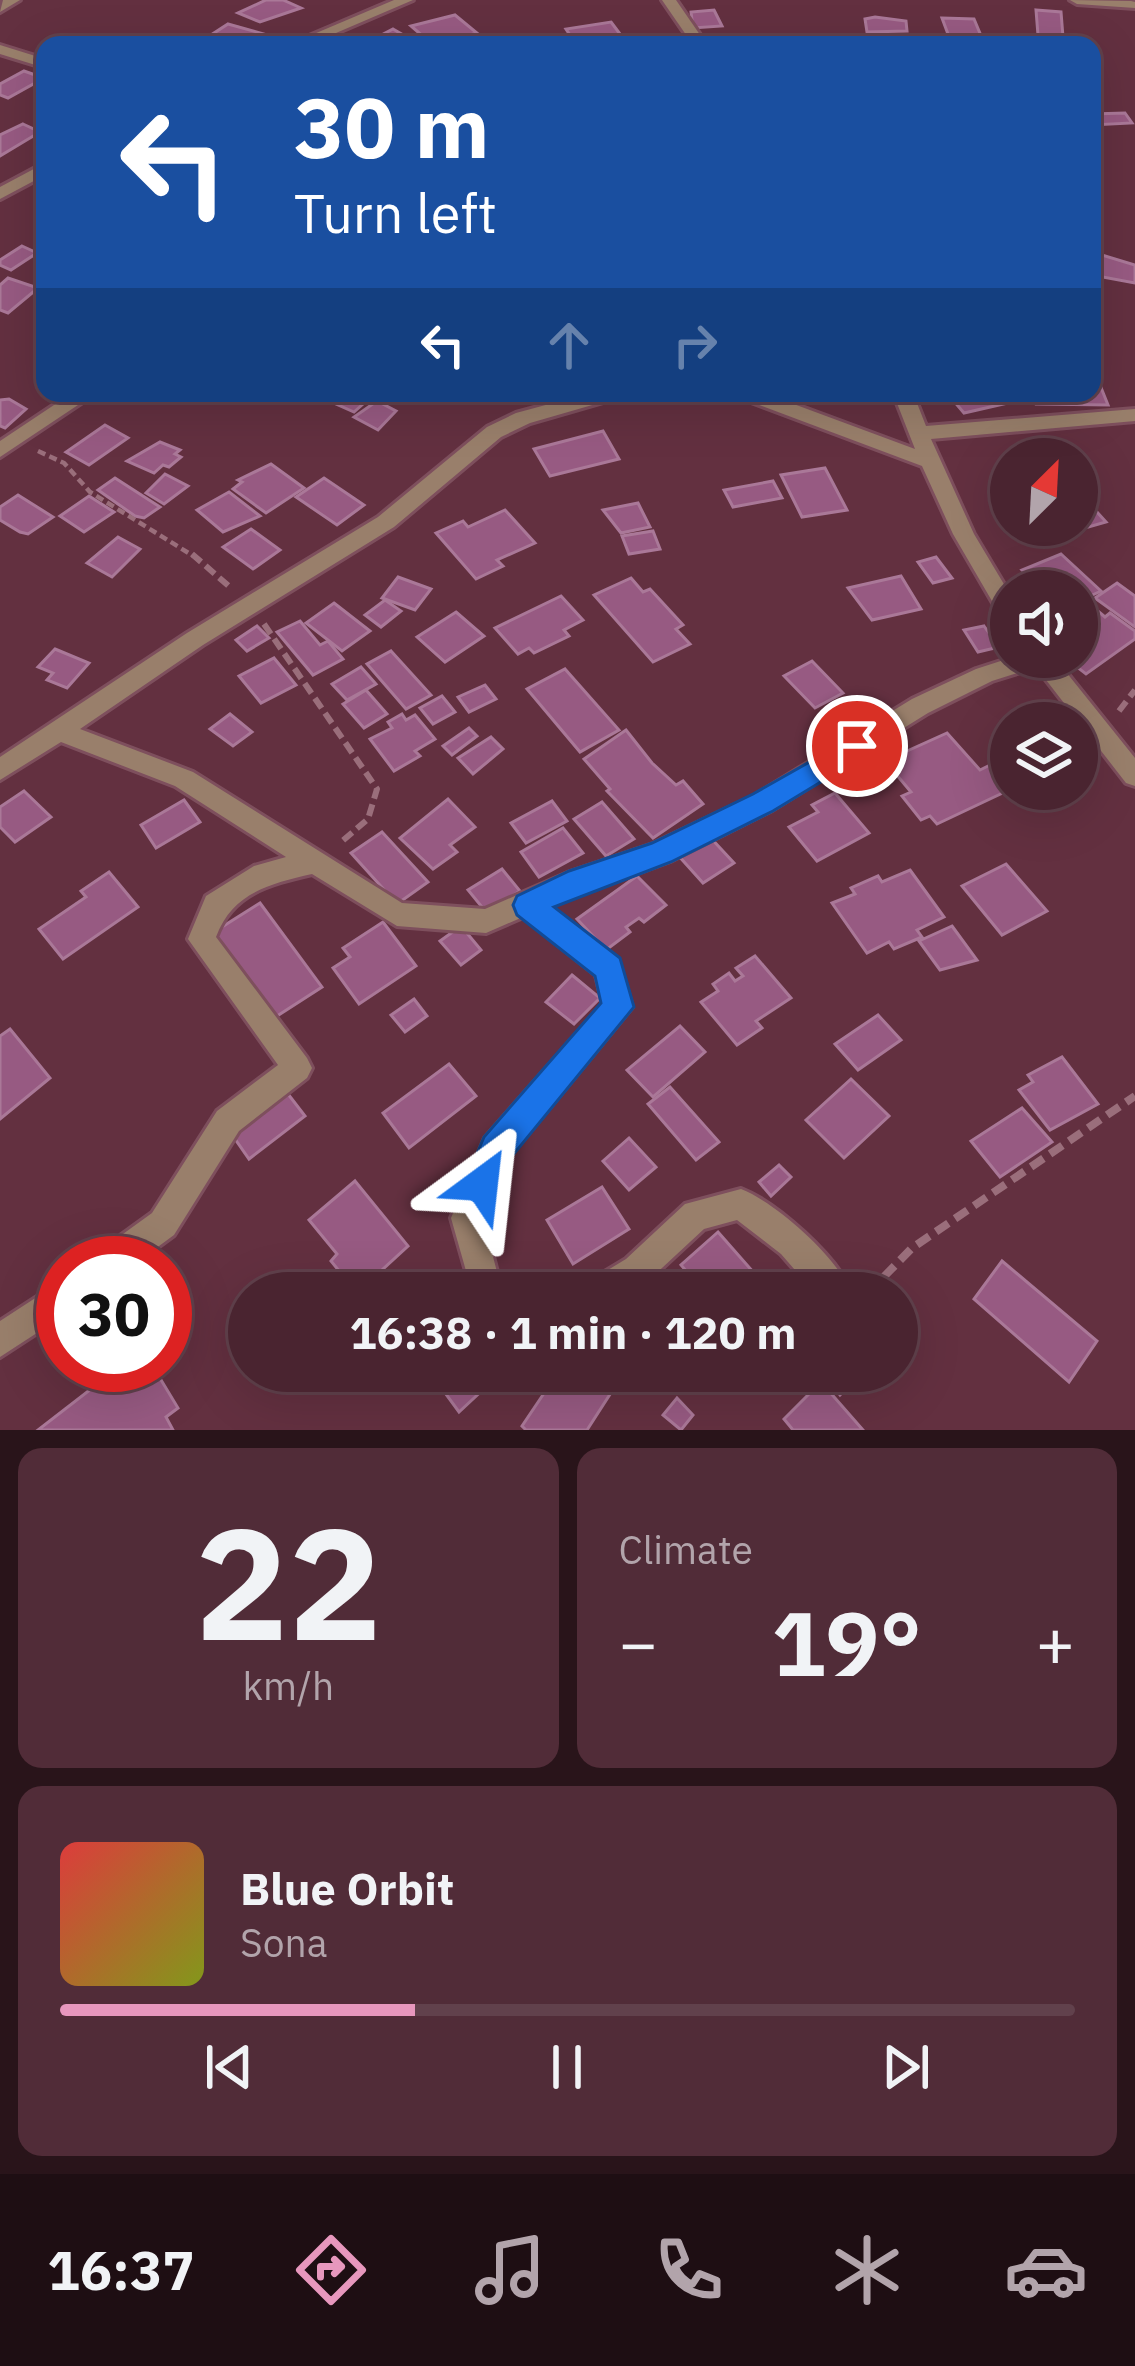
<!DOCTYPE html>
<html lang="en">
<head>
<meta charset="utf-8">
<style>
  :root { --surface:#4a2430; --page:#512c38; --text:#f1f3f6; --muted:#b2a4ab; --line:#61414c; --accent:#e797bd }
  body { margin:0; font-family:"IBM Plex Sans",sans-serif; background:var(--page); color:var(--text); height:100vh; display:flex; flex-direction:column; font-size:45px; white-space:nowrap }
  * { box-sizing:border-box; margin:0 }
  p { font-size:39px; color:var(--muted) }
  .icon { flex:none; width:66px; height:66px; fill:none; stroke:currentColor; stroke-width:2; stroke-linecap:round; stroke-linejoin:round }
  .map { position:relative; height:1430px; overflow:hidden }
  .details { display:flex; flex-direction:column; gap:18px; padding:18px; background:#29141a; flex:1 }
  .details>* { flex:none }
  .hud { position:absolute; left:36px; top:36px; width:1065px; height:366px; border-radius:24px; box-shadow:0 12px 48px #0002,0 0 0 3px var(--line); background:#1a4fa0; color:#fff; overflow:hidden }
  .needle { width:78px; rotate:24deg }
  .fabs { position:absolute; left:990px; top:438px; display:grid; gap:24px }
  .fabs a { display:grid; place-items:center; width:108px; height:108px; border-radius:50%; background:var(--surface); box-shadow:0 12px 48px #0002,0 0 0 3px var(--line); font-size:60px }
  .speed { position:absolute; left:36px; top:1236px; display:flex; gap:24px; font-size:60px; font-weight:700; text-align:center }
  .speed>* { display:grid; place-content:center; width:156px; height:156px; border-radius:50%; background:var(--surface); box-shadow:0 12px 48px #0002,0 0 0 3px var(--line); line-height:1 }
  .speed .limit { border:18px solid #d22; background:#fff; color:#111 }
  .pin { position:absolute; display:grid; place-items:center; width:102px; height:102px; color:#fff; margin:-51px; border:6px solid #fff; border-radius:50%; box-shadow:0 3px 12px #0007 }
  .me { position:absolute; width:132px; margin:-66px; rotate:30deg; stroke-linejoin:round; filter:drop-shadow(0 0 9px #0008) }
  .turn { display:flex; align-items:center; gap:42px; height:252px; padding:0 60px; font-size:54px }
  .turn .icon { width:156px; height:156px; stroke-width:2.5 }
  .turn b { display:block; font-size:84px; line-height:102px }
  .lanes { display:flex; align-items:center; height:114px; padding:0 60px; background:#0003; justify-content:center; gap:60px; direction:ltr }
  .lanes .off { opacity:.35 }
  .big { font-size:90px; font-weight:700; line-height:1.1 }
  .details .tile { flex:1; display:flex; flex-direction:column; justify-content:center; gap:18px; min-width:0; padding:0 42px; border-radius:24px; background:var(--page) }
  .details .dial { align-items:center; gap:0 }
  .dial b { font-size:156px; line-height:1 }
  .song { display:flex; align-items:center; gap:36px }
  .cover { width:144px; height:144px; border-radius:18px; background:linear-gradient(135deg,hsl(0 70% 55%),hsl(70 70% 35%)) }
  .played { height:12px; border-radius:6px; background:linear-gradient(90deg,var(--accent) 35%,var(--line) 35%) }
  .keys { display:flex; justify-content:space-around; direction:ltr }
  .heat { display:flex; justify-content:space-between; align-items:center; font-size:66px; direction:ltr }
  .details .tiles { flex:1; display:grid; gap:18px; grid-template-columns:1fr 1fr }
  .tile:last-child { grid-column:span 2 }
  .trip { position:absolute; left:228px; top:1272px; width:690px; height:120px; border-radius:60px; background:var(--surface); box-shadow:0 12px 48px #0002,0 0 0 3px var(--line); font-weight:700; line-height:120px; text-align:center }
  .dock { display:flex; height:192px; justify-content:space-around; align-items:center; background:#1e0e13; color:var(--muted) }
  .dock .icon { width:84px; height:84px }
  .dock .active { color:var(--accent) }
  .dock b { font-size:54px; color:var(--text) }
  .map>svg:first-child { display:block }
  .building { fill:#975a82; stroke:#aa7898; stroke-width:3 }
  .lines { fill:none; stroke-linecap:round; stroke-linejoin:round }
  .street-casing { stroke:#7e4f5d; stroke-width:6 }
  .path-far2 { stroke:#9a6e7b; stroke-width:4.5; stroke-dasharray:8 4.5; stroke-linecap:butt }
  .path-far1 { stroke:#9a6e7b; stroke-width:6; stroke-dasharray:12 6; stroke-linecap:butt }
  .path { stroke:#9a6e7b; stroke-width:8; stroke-dasharray:15 8; stroke-linecap:butt }
  .street { fill:#997f6b; fill-rule:evenodd }
  .route { fill:#1a73e8; stroke:#114b97; stroke-width:3 }
</style>
</head>
<body>
<div class="map">
<svg width="1135" height="1430" viewBox="0 0 1135 1430">
  <rect width="100%" height="100%" fill="#633040"/>
  <g class="building">
    <path d="M266,0H283L301,8L260,22L238,13Z"/>
    <path d="M714,10L722,26L693,28L691,12Z"/>
    <path d="M1036,10L1061,12L1063,37L1038,35Z"/>
    <path d="M455,15L477,33L433,45L411,26Z"/>
    <path d="M875,17L906,21L907,31L867,32L865,19Z"/>
    <path d="M942,18L974,19L984,43L951,42Z"/>
    <path d="M611,22L620,34L574,41L566,29Z"/>
    <path d="M228,24L264,34L248,45L211,35Z"/>
    <path d="M393,29L412,40L399,45L366,43Z"/>
    <path d="M24,71L44,78L8,98L0,95V84Z"/>
    <path d="M1125,113L1132,123L1092,125V114Z"/>
    <path d="M23,124L40,132L0,156V135Z"/>
    <path d="M22,246L37,253L11,270L0,265V260Z"/>
    <path d="M1092,252L1135,265V283L1092,275Z"/>
    <path d="M8,278L38,288L8,313L0,310V285Z"/>
    <path d="M1092,385H1100L1108,405L1036,404L1033,395L1092,393Z"/>
    <path d="M365,393L372,396L354,412L334,403L346,393Z"/>
    <path d="M947,393H1019L1025,399L964,413Z"/>
    <path d="M9,399L26,409L5,428L0,426V400Z"/>
    <path d="M377,401L396,411L378,430L354,417Z"/>
    <path d="M105,425L128,438L89,465L66,452Z"/>
    <path d="M603,431L619,459L550,476L534,449Z"/>
    <path d="M160,442L180,450L175,454L181,457L169,467L163,465L154,473L127,461Z"/>
    <path d="M271,464L304,488L266,513L233,489L242,482L238,480Z"/>
    <path d="M825,468L847,510L802,517L781,475Z"/>
    <path d="M165,474L188,486L164,504L146,493Z"/>
    <path d="M115,478L160,507L144,518L135,516L98,490Z"/>
    <path d="M324,478L364,505L337,525L296,497Z"/>
    <path d="M773,481L782,498L733,507L724,490Z"/>
    <path d="M229,492L260,516L223,532L197,510Z"/>
    <path d="M18,495L53,517L28,534L20,532L0,520V507Z"/>
    <path d="M89,496L114,512L84,532L60,516Z"/>
    <path d="M1087,501L1106,522L1053,537L1043,525H1077V504Z"/>
    <path d="M638,503L650,527L621,533L603,510Z"/>
    <path d="M505,510L535,543L497,560L503,566L476,579L436,533L463,521L468,527Z"/>
    <path d="M251,529L280,550L253,569L223,547Z"/>
    <path d="M653,531L660,549L629,554L622,536Z"/>
    <path d="M118,537L140,549L112,577L87,563Z"/>
    <path d="M1061,554L1101,591L1077,602V591H1044L1022,570Z"/>
    <path d="M936,557L952,578L933,583L918,562Z"/>
    <path d="M901,576L921,609L872,620L848,588Z"/>
    <path d="M398,577L431,589L415,610L382,598Z"/>
    <path d="M631,578L643,592L650,589L683,625L676,629L690,644L653,662L594,595Z"/>
    <path d="M1117,583L1135,596V627L1095,598Z"/>
    <path d="M561,596L583,620L564,630L569,636L534,653L529,648L518,654L495,628Z"/>
    <path d="M385,600L401,611L381,627L365,615Z"/>
    <path d="M334,603L370,631L342,651L306,623Z"/>
    <path d="M456,612L484,636L445,662L417,637Z"/>
    <path d="M1099,612L1105,617L1110,613L1135,631V639L1086,674L1064,657H1077V627Z"/>
    <path d="M300,621L320,645L328,641L343,659L313,675L277,632Z"/>
    <path d="M257,626L269,638L247,651L236,640Z"/>
    <path d="M984,626L999,647L978,652L964,630Z"/>
    <path d="M55,649L89,663L67,688L47,680L53,673L38,667Z"/>
    <path d="M391,651L431,695L406,709L367,664Z"/>
    <path d="M274,658L296,685L261,703L239,676Z"/>
    <path d="M812,661L843,693L815,708L784,676Z"/>
    <path d="M361,667L376,684L347,700L332,684Z"/>
    <path d="M565,669L619,730L580,752L527,689Z"/>
    <path d="M485,685L496,699L469,712L458,697Z"/>
    <path d="M366,690L387,714L364,728L343,704Z"/>
    <path d="M442,696L455,712L433,724L420,708Z"/>
    <path d="M230,714L252,732L233,746L210,729Z"/>
    <path d="M402,714L406,720L415,715L435,739L415,751L420,756L394,771L370,739L392,728L388,722Z"/>
    <path d="M469,728L477,736L452,755L443,746Z"/>
    <path d="M626,730L652,763L676,785L683,781L703,804L653,838L607,791L610,789L584,759Z"/>
    <path d="M947,733L980,770L990,765L1011,789L937,824L930,816L921,820L902,796L911,792L885,761Z"/>
    <path d="M491,737L503,749L473,774L458,758Z"/>
    <path d="M24,791L51,817L15,842L0,827V807Z"/>
    <path d="M835,793L869,833L817,861L789,827L818,812L812,805Z"/>
    <path d="M448,799L475,827L450,845L457,852L433,869L400,838Z"/>
    <path d="M184,800L200,822L156,848L141,825Z"/>
    <path d="M552,801L567,821L526,843L511,823Z"/>
    <path d="M602,802L634,839L606,856L574,819Z"/>
    <path d="M563,828L583,853L539,877L521,852Z"/>
    <path d="M382,832L428,882L397,904L351,853Z"/>
    <path d="M708,835L734,863L703,883L677,854Z"/>
    <path d="M1006,864L1047,911L1002,935L962,886Z"/>
    <path d="M502,869L520,891L486,912L468,890Z"/>
    <path d="M910,870L944,917L917,930L922,937L894,949L889,942L867,953L832,903L855,894L851,888L878,876L882,882Z"/>
    <path d="M109,872L138,907L63,959L39,929L86,897L81,891Z"/>
    <path d="M637,876L666,905L644,922L639,918L626,927L630,932L606,950L577,919Z"/>
    <path d="M260,903L322,987L274,1018L214,932Z"/>
    <path d="M383,922L416,966L359,1004L333,968L350,957L343,948Z"/>
    <path d="M461,926L481,950L461,965L440,941Z"/>
    <path d="M952,926L977,960L940,970L919,941Z"/>
    <path d="M755,956L791,998L756,1021L762,1028L737,1045L701,1002L718,991L713,984L729,973L735,981L743,976L736,968Z"/>
    <path d="M572,975L600,998L574,1024L546,1002Z"/>
    <path d="M414,999L427,1016L405,1032L391,1015Z"/>
    <path d="M878,1015L901,1040L858,1070L835,1044Z"/>
    <path d="M680,1026L705,1052L653,1097L627,1070Z"/>
    <path d="M10,1029L50,1078L0,1119V1036Z"/>
    <path d="M1062,1057L1098,1104L1050,1130L1019,1090L1033,1082L1028,1075Z"/>
    <path d="M449,1064L476,1096L409,1148L383,1113Z"/>
    <path d="M851,1079L889,1116L844,1158L806,1120Z"/>
    <path d="M670,1087L719,1142L696,1160L648,1104Z"/>
    <path d="M288,1094L305,1116L249,1159L233,1136Z"/>
    <path d="M1022,1108L1052,1142L1000,1177L971,1141Z"/>
    <path d="M629,1138L656,1167L629,1190L603,1161Z"/>
    <path d="M779,1165L791,1177L771,1196L759,1182Z"/>
    <path d="M355,1181L408,1246L357,1293L331,1261L337,1254L309,1220Z"/>
    <path d="M602,1187L629,1229L573,1264L547,1220Z"/>
    <path d="M718,1232L769,1290L765,1293H705L681,1265Z"/>
    <path d="M1002,1261L1097,1341L1069,1382L974,1299Z"/>
    <path d="M122,1365H152L178,1408L166,1417L173,1430H38Z"/>
    <path d="M429,1371H503L459,1412Z"/>
    <path d="M559,1371H592L614,1388L587,1430H526L522,1426Z"/>
    <path d="M821,1371H863L840,1395Z"/>
    <path d="M821,1382L863,1430H793L784,1419Z"/>
    <path d="M677,1398L693,1415L681,1430L663,1415Z"/>
  </g>
  <g class="lines">
    <defs>
      <g id="street">
        <path d="M3,0H20L0,12Z"/>
        <path d="M394,0H413L308,45H288Z"/>
        <path d="M662,0H676L707,45H693Z"/>
        <path d="M1070,0L1131,1L1135,2V8L1077,4Z"/>
        <path d="M0,45L45,59V68L0,54Z"/>
        <path d="M45,163V175L0,199V187Z"/>
        <path d="M72,393H96L0,457V441Z"/>
        <path d="M590,393H623L620,397L530,423L501,437L394,527L203,645L80,729L193,772L402,903L485,909L570,872L653,844L754,796L912,699L976,669L1013,657H1054L1135,758V786L1126,783L1036,667L992,681L928,713L772,810L670,861L548,906L618,959L632,1007L507,1159L483,1218L497,1272L510,1293L472,1292L451,1218L485,1138L603,1004L596,975L523,917L486,933L397,926L312,874C269,884 232,893 216,937L307,1058L312,1068L307,1078L239,1131L174,1235L136,1263H93L98,1252L152,1213L217,1111L278,1065L188,939L206,896L254,866L286,857L175,786L61,742L0,780V757L187,633L378,517L487,427L516,413Z"/>
        <path d="M735,393H764L915,449L893,393H913L926,426L1135,409V421L931,439L974,534L1011,596V622L1003,620L953,534L922,466L738,397Z"/>
        <path d="M741,1189C777,1203 837,1257 852,1293H815L781,1254L737,1220L704,1229L648,1281L629,1293H583L588,1282L626,1259L685,1204Z"/>
        <path d="M63,1280V1316L0,1357V1321Z"/>
      </g>
    </defs>
    <use href="#street" class="street-casing"/>
    <path class="path-far2" d="M38,451L64,463L90,492L195,557"/>
    <g class="path-far1">
      <path d="M192,554L231,588"/>
      <path d="M264,624L377,789L368,819L340,843"/>
      <path d="M1119,711L1135,690"/>
    </g>
    <path class="path" d="M868,1293L912,1248L1135,1096"/>
    <use href="#street" class="street"/>
  </g>
  <path class="route" d="M857,735L867,738L871,746L867,754L773,811L671,862L554,907L620,958L634,1007L508,1161L494,1196L482,1201L469,1196L464,1184L484,1137L601,1003L595,976L517,915L513,905L517,896L569,871L652,843L753,794Z"/>
</svg>
<div class="fabs">
<a><svg class="needle" viewBox="-14 -14 28 28"><path d="M0-13l5 13h-10z" fill="#e53935"/><path d="M0 13l5-13h-10z" fill="#b2a4ab"/></svg></a>
<a><svg class="icon" aria-label="sound" viewBox="0 0 24 24"><path d="M4 9h4l5-4v14l-5-4H4zM17 9q2 3 0 6"/></svg></a>
<a><svg class="icon" aria-label="layers" viewBox="0 0 24 24"><path d="M12 4l9 5-9 5-9-5zM3 14l9 5 9-5"/></svg></a>
</div>
<div class="speed"><div class="limit">30</div></div>
<div class="pin" style="left:857px;top:746px;background:#d93025"><svg class="icon" aria-label="arrive" viewBox="0 0 24 24"><path d="M6 21V4h12l-3 4 3 4H6"/></svg></div>
<svg class="me" style="left:482px;top:1184px" viewBox="-20 -20 40 40"><path d="M0-17L14 15 0 8-14 15z" fill="#1a73e8" stroke="#fff" stroke-width="4"/></svg>
<div class="trip">16:38 · 1 min · 120 m</div>
<div class="hud">
<div class="turn"><svg class="icon" aria-label="left" viewBox="0 0 24 24"><path d="M17 20v-9H6M10 6l-5 5 5 5"/></svg><div><b>30 m</b>Turn left</div></div>
<div class="lanes"><svg class="icon" aria-label="left" viewBox="0 0 24 24"><path d="M17 20v-9H6M10 6l-5 5 5 5"/></svg><svg class="icon off" aria-label="ahead" viewBox="0 0 24 24"><path d="M12 20V5M6 11l6-6 6 6"/></svg><svg class="icon off" aria-label="right" viewBox="0 0 24 24"><path d="M7 20v-9h11M14 6l5 5-5 5"/></svg></div>
</div>
</div>
<section class="details">
<div class="tiles">
<div class="tile dial"><b>22</b><p>km/h</p></div>
<div class="tile"><p>Climate</p>
<div class="heat"><a>−</a><b class="big">19°</b><a>+</a></div>
</div>
<div class="tile">
<div class="song"><i class="cover"></i><div><b>Blue Orbit</b><p>Sona</p></div></div>
<div class="played"></div>
<div class="keys"><svg class="icon" aria-label="previous" viewBox="0 0 24 24"><path d="M18 5L8 12l10 7zM5 5v14"/></svg><svg class="icon" aria-label="pause" viewBox="0 0 24 24"><path d="M8 5v14M16 5v14"/></svg><svg class="icon" aria-label="next" viewBox="0 0 24 24"><path d="M6 5l10 7-10 7zM19 5v14"/></svg></div>
</div>
</div>
</section>
<nav class="dock">
<b>16:37</b>
<svg class="icon active" aria-label="directions" viewBox="0 0 24 24"><path d="M12 3l9 9-9 9-9-9zM9 14v-3h6M13 9l2 2-2 2"/></svg>
<svg class="icon" aria-label="music" viewBox="0 0 24 24"><path d="M9 18V5l10-2v13"/><circle cx="6" cy="18" r="3"/><circle cx="16" cy="16" r="3"/></svg>
<svg class="icon" aria-label="phone" viewBox="0 0 24 24"><path d="M5 4h4l2 5-3 2q2 4 5 5l2-3 5 2v4C11 20 4 13 5 4z"/></svg>
<svg class="icon" aria-label="climate" viewBox="0 0 24 24"><path d="M12 3v18M4 7l16 10M4 17L20 7"/></svg>
<svg class="icon" aria-label="car" viewBox="0 0 24 24"><path d="M5 17H2v-5l4-1 3-4h7l3 4 3 1v5h-3M9 17h6M6 11h13"/><circle cx="7" cy="17" r="2"/><circle cx="17" cy="17" r="2"/></svg>
</nav>
</body>
</html>
